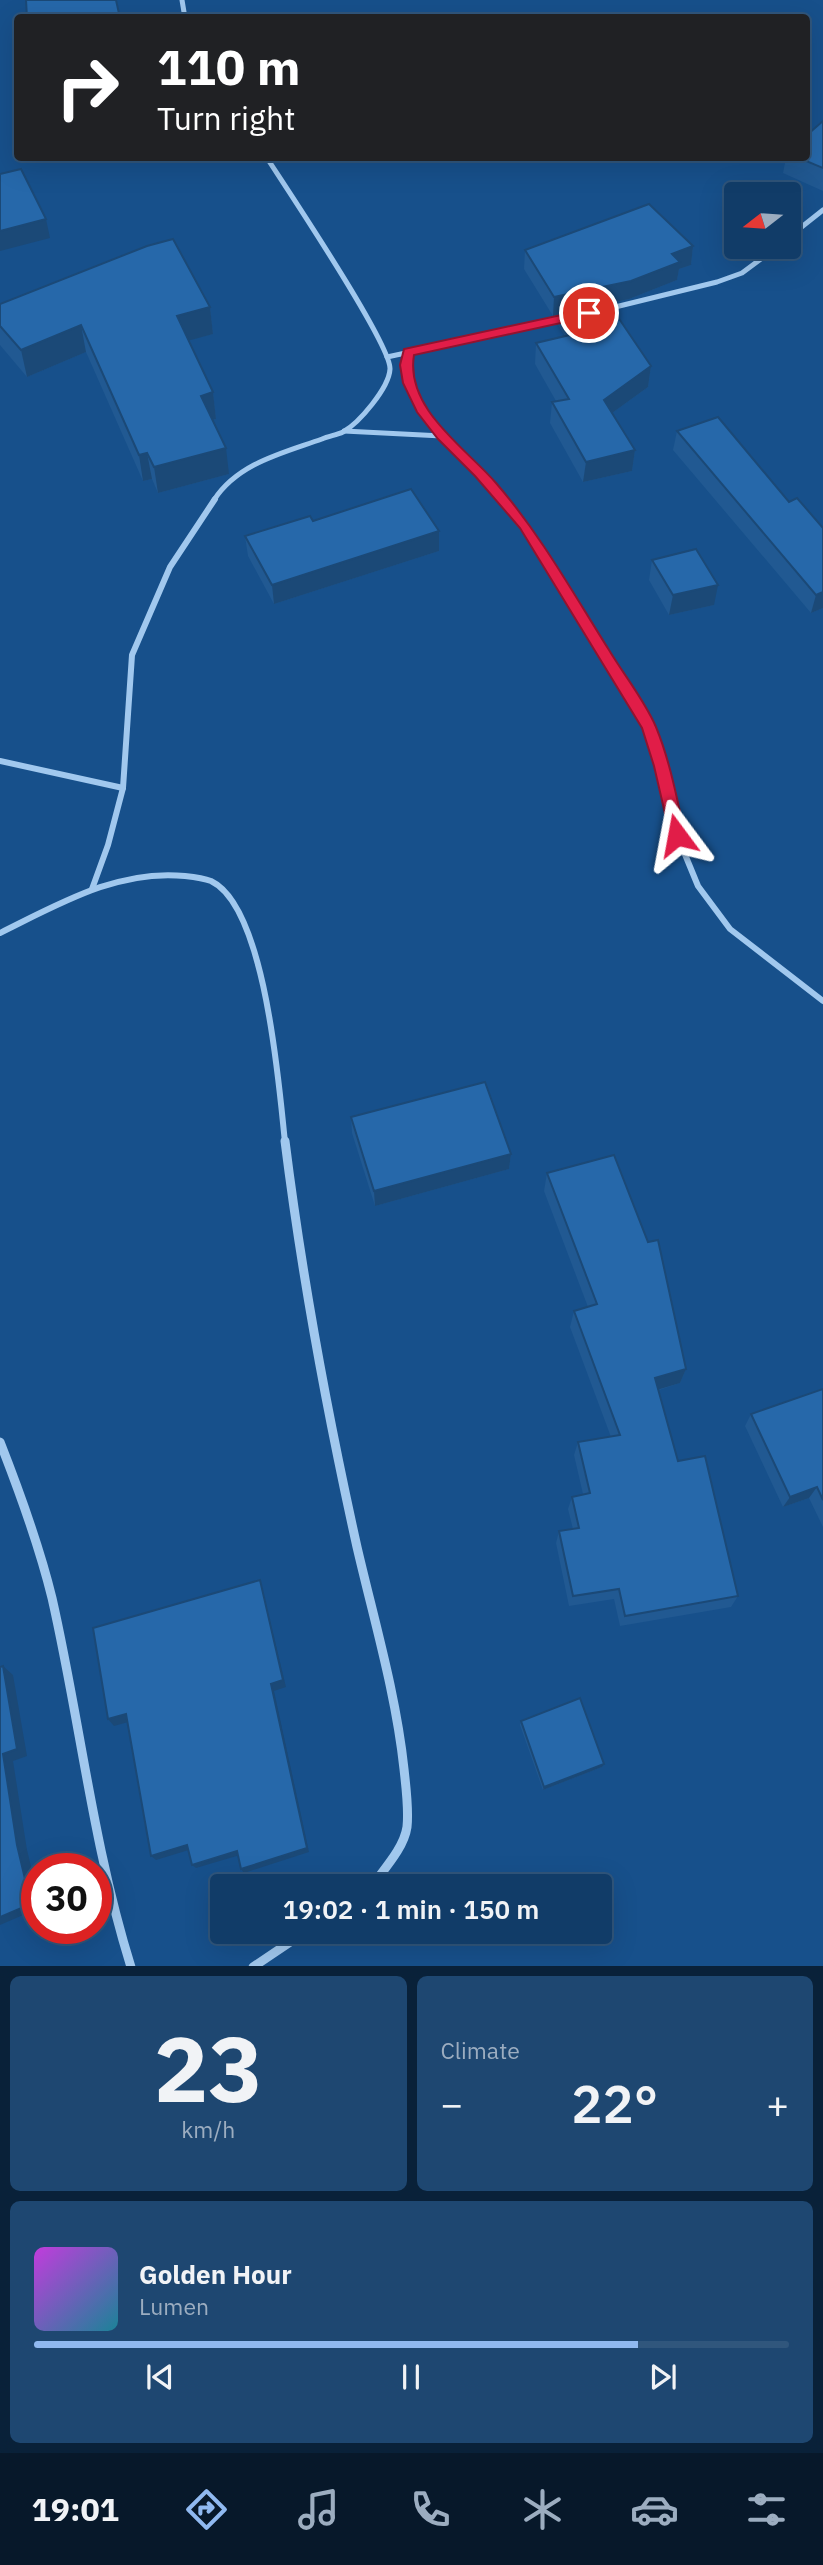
<!DOCTYPE html>
<html lang="en">
<head>
<meta charset="utf-8">
<style>
  :root { --surface:#113c68; --page:#1e4771; --text:#f1f3f6; --muted:#9cadc0; --line:#30567c; --accent:#90b9f0 }
  body { margin:0; font-family:"IBM Plex Sans",sans-serif; background:var(--page); color:var(--text); height:100vh; display:flex; flex-direction:column; font-size:26px; white-space:nowrap }
  * { box-sizing:border-box; margin:0 }
  p { font-size:23px; color:var(--muted) }
  .icon { flex:none; width:38px; height:38px; fill:none; stroke:currentColor; stroke-width:2; stroke-linecap:round; stroke-linejoin:round }
  .map { position:relative; height:1966px; overflow:hidden }
  .sheet { display:flex; flex-direction:column; gap:10px; padding:10px; background:#092139; flex:1 }
  .sheet>* { flex:none }
  .guide { position:absolute; left:14px; top:14px; width:796px; height:147px; border-radius:7px; box-shadow:0 7px 28px #0002,0 0 0 2px var(--line); background:#202124; color:#fff; overflow:hidden }
  .needle { width:46px; rotate:253deg }
  .fabs { position:absolute; left:724px; top:182px; display:grid; gap:14px }
  .fabs a { display:grid; place-items:center; width:77px; height:77px; border-radius:7px; background:var(--surface); box-shadow:0 7px 28px #0002,0 0 0 2px var(--line); font-size:35px }
  .speed { position:absolute; left:21px; top:1853px; display:flex; gap:14px; font-size:35px; font-weight:700; text-align:center }
  .speed>* { display:grid; place-content:center; width:91px; height:91px; border-radius:50%; background:var(--surface); box-shadow:0 7px 28px #0002,0 0 0 2px var(--line); line-height:1 }
  .speed .limit { border:10px solid #d22; background:#fff; color:#111 }
  .pin { position:absolute; display:grid; place-items:center; width:60px; height:60px; color:#fff; margin:-30px; border:4px solid #fff; border-radius:50%; box-shadow:0 2px 7px #0007 }
  .me { position:absolute; width:77px; margin:-38px; rotate:347deg; stroke-linejoin:round; filter:drop-shadow(0 0 5px #0008) }
  .turn { display:flex; align-items:center; gap:24px; height:147px; padding:0 28px; font-size:32px }
  .turn .icon { width:91px; height:91px; stroke-width:2.5 }
  .turn b { display:block; font-size:49px; line-height:60px }
  .big { font-size:52px; font-weight:600; line-height:1.1 }
  .sheet .tile { flex:1; display:flex; flex-direction:column; justify-content:center; gap:10px; min-width:0; padding:0 24px; border-radius:10px; background:var(--page) }
  .sheet .dial { align-items:center; gap:0 }
  .dial b { font-size:91px; line-height:1 }
  .song { display:flex; align-items:center; gap:21px }
  .cover { width:84px; height:84px; border-radius:10px; background:linear-gradient(135deg,hsl(290 70% 55%),hsl(190 70% 35%)) }
  .played { height:7px; border-radius:4px; background:linear-gradient(90deg,var(--accent) 80%,var(--line) 80%) }
  .keys { display:flex; justify-content:space-around; direction:ltr }
  .heat { display:flex; justify-content:space-between; align-items:center; font-size:38px; direction:ltr }
  .sheet .tiles { flex:1; display:grid; gap:10px; grid-template-columns:1fr 1fr }
  .tile:last-child { grid-column:span 2 }
  .trip { position:absolute; left:210px; top:1874px; width:402px; height:70px; border-radius:7px; background:var(--surface); box-shadow:0 7px 28px #0002,0 0 0 2px var(--line); font-weight:600; line-height:70px; text-align:center }
  .dock { display:flex; height:112px; justify-content:space-around; align-items:center; background:#07182a; color:var(--muted) }
  .dock .icon { width:49px; height:49px }
  .dock .current { color:var(--accent) }
  .dock b { font-size:32px; color:var(--text) }
  .map>svg:first-child { display:block }
  .lines { fill:none; stroke-linecap:round; stroke-linejoin:round }
  .street-far2 { stroke:#a1c8ee; stroke-width:5 }
  .street-far1 { stroke:#a1c8ee; stroke-width:6 }
  .street { stroke:#a1c8ee; stroke-width:9 }
  .wall { fill:#215992 }
  .shaded-wall { fill:#1b4977 }
  .building { fill:#2668aa; stroke:#1b4977; stroke-width:2 }
  .route { fill:#e11d48; stroke:#92132f; stroke-width:2 }
</style>
</head>
<body>
<div class="map">
<svg width="823" height="1967" viewBox="0 0 823 1967">
  <rect width="100%" height="100%" fill="#17508b"/>
  <g class="lines">
    <g class="street-far2">
      <path d="M182,0L185,18"/>
      <path d="M789,237L823,210"/>
      <path d="M603,310L717,282L742,273L777,247"/>
      <path d="M408,352C399,411 469,460 504,500"/>
      <path d="M387,357L568,318"/>
      <path d="M344,431L442,436"/>
      <path d="M214,500C238,463 283,453 322,439C329,436 337,435 343,432C359,423 389,388 390,369C391,344 287,189 267,158"/>
    </g>
    <g class="street-far1">
      <path d="M502,499L524,524L649,727L662,766L677,835L698,886L730,929L823,1001"/>
      <path d="M0,761L123,788"/>
      <path d="M92,889L108,845L123,788L132,655L170,567L215,499"/>
      <path d="M0,933C59,904 118,869 185,876C194,877 203,878 211,881C266,907 279,1088 285,1142"/>
    </g>
    <g class="street">
      <path d="M285,1141C302,1277 327,1412 357,1547C374,1620 396,1694 404,1769C406,1788 409,1809 407,1827C404,1848 384,1869 372,1886"/>
      <path d="M0,1442C20,1493 39,1545 52,1598C80,1721 93,1846 131,1967"/>
      <path d="M253,1967L305,1932"/>
    </g>
  </g>
  <g class="wall">
    <path d="M823,121V191L783,173L786,158H807Z"/>
    <path d="M693,246L691,265L679,269L677,280L629,299L609,304L651,366L648,387L612,413L635,450L632,471L583,482L550,423L552,402L556,401L535,364L536,343L565,336L558,325L559,314L553,316L524,269L525,250Z"/>
    <path d="M0,304L210,307L213,334L188,340L213,392L216,419L212,420L229,474L158,493L152,479L143,481L86,352L27,377L0,345Z"/>
    <path d="M677,431L789,502L823,528V608L811,613L673,450Z"/>
    <path d="M313,521L439,531V551L274,604L248,556L245,536Z"/>
    <path d="M652,560L714,605L669,615L649,580Z"/>
    <path d="M351,1117L511,1154L509,1169L375,1206L352,1133Z"/>
    <path d="M547,1173L686,1369L680,1383L659,1390L678,1461L738,1596L731,1607L620,1626L614,1599L569,1606L556,1543L559,1531L573,1529L568,1509L572,1497L583,1494L574,1455L578,1442L611,1437L570,1327L574,1311L588,1307L544,1191Z"/>
    <path d="M823,1389V1527L809,1498L783,1507L745,1426L751,1414Z"/>
    <path d="M521,1721L602,1767L543,1790L520,1725Z"/>
  </g>
  <g class="shaded-wall">
    <path d="M46,219L50,238L0,251V231Z"/>
    <path d="M693,246L691,265L679,269L677,280L629,299L566,313L560,305L559,314L553,316L554,297Z"/>
    <path d="M210,307L213,334L180,343L177,316Z"/>
    <path d="M81,325L86,352L27,377L21,350Z"/>
    <path d="M651,366L648,387L601,421L604,400Z"/>
    <path d="M213,392L216,419L204,422L201,396Z"/>
    <path d="M226,448L229,474L158,493L154,467Z"/>
    <path d="M635,450L632,471L583,482L586,462Z"/>
    <path d="M147,453L152,479L143,481L139,455Z"/>
    <path d="M439,531V551L274,604L272,585Z"/>
    <path d="M718,585L714,605L669,615L673,595Z"/>
    <path d="M823,592V608L811,613L816,595Z"/>
    <path d="M511,1154L509,1169L375,1206L374,1191Z"/>
    <path d="M686,1369L680,1383L650,1392L655,1378Z"/>
    <path d="M817,1487L809,1498L783,1507L790,1497Z"/>
    <path d="M260,1580L286,1687L274,1691L309,1852L244,1873L241,1869L271,1684Z"/>
    <path d="M3,1666L13,1675L27,1756L13,1761L27,1850L37,1891V1909L0,1925V1917L17,1845L3,1754Z"/>
    <path d="M126,1714L132,1721L114,1726L108,1719Z"/>
    <path d="M604,1764L602,1767L543,1790L544,1787Z"/>
    <path d="M187,1845L192,1849L156,1860L151,1856Z"/>
    <path d="M237,1851L240,1855L196,1868L192,1865Z"/>
  </g>
  <g class="building">
    <path d="M26,0H116L120,18H27Z"/>
    <path d="M823,121V168L799,158H807V135Z"/>
    <path d="M21,169L46,219L0,231V174Z"/>
    <path d="M649,204L693,246L672,254L680,262L631,281L554,297L525,250Z"/>
    <path d="M173,239L210,307L177,316L213,392L201,396L226,448L154,467L147,453L139,455L81,325L21,350L0,326V304L147,246Z"/>
    <path d="M603,295L651,366L604,400L635,450L586,462L552,402L569,399L536,343L578,333L560,305Z"/>
    <path d="M718,417L789,502L797,498L823,528V592L816,595L677,431Z"/>
    <path d="M411,489L439,531L272,585L245,536L310,516L313,521Z"/>
    <path d="M696,549L718,585L673,595L652,560Z"/>
    <path d="M485,1082L511,1154L374,1191L351,1117Z"/>
    <path d="M614,1155L648,1242L658,1240L686,1369L655,1378L678,1461L705,1456L738,1596L625,1616L619,1589L573,1596L559,1531L579,1528L572,1497L590,1493L578,1442L620,1435L574,1311L597,1304L547,1173Z"/>
    <path d="M823,1389V1500L817,1487L790,1497L751,1414Z"/>
    <path d="M260,1580L283,1680L271,1684L307,1848L241,1869L237,1851L192,1865L187,1845L151,1856L126,1714L108,1719L93,1628Z"/>
    <path d="M3,1666L17,1749L3,1754L17,1845L31,1904L0,1917V1667Z"/>
    <path d="M580,1698L604,1764L544,1787L521,1721Z"/>
  </g>
  <path class="route" d="M589,309L593,310V316L414,355C405,409 466,448 496,483C541,535 573,593 609,650C624,675 645,701 656,727C670,761 677,799 685,835L677,841L670,835L654,766L642,728L520,528L475,476L438,439L417,412L403,383L400,365L404,349Z"/>
</svg>
<div class="fabs">
<a><svg class="needle" viewBox="-14 -14 28 28"><path d="M0-13l5 13h-10z" fill="#e53935"/><path d="M0 13l5-13h-10z" fill="#9cadc0"/></svg></a>
</div>
<div class="speed"><div class="limit">30</div></div>
<div class="pin" style="left:589px;top:313px;background:#d93025"><svg class="icon" aria-label="arrive" viewBox="0 0 24 24"><path d="M6 21V4h12l-3 4 3 4H6"/></svg></div>
<svg class="me" style="left:677px;top:835px" viewBox="-20 -20 40 40"><path d="M0-17L14 15 0 8-14 15z" fill="#e11d48" stroke="#fff" stroke-width="4"/></svg>
<div class="trip">19:02 · 1 min · 150 m</div>
<div class="guide">
<div class="turn"><svg class="icon" aria-label="right" viewBox="0 0 24 24"><path d="M7 20v-9h11M14 6l5 5-5 5"/></svg><div><b>110 m</b>Turn right</div></div>
</div>
</div>
<section class="sheet">
<div class="tiles">
<div class="tile dial"><b>23</b><p>km/h</p></div>
<div class="tile"><p>Climate</p>
<div class="heat"><a>−</a><b class="big">22°</b><a>+</a></div>
</div>
<div class="tile">
<div class="song"><i class="cover"></i><div><b>Golden Hour</b><p>Lumen</p></div></div>
<div class="played"></div>
<div class="keys"><svg class="icon" aria-label="previous" viewBox="0 0 24 24"><path d="M18 5L8 12l10 7zM5 5v14"/></svg><svg class="icon" aria-label="pause" viewBox="0 0 24 24"><path d="M8 5v14M16 5v14"/></svg><svg class="icon" aria-label="next" viewBox="0 0 24 24"><path d="M6 5l10 7-10 7zM19 5v14"/></svg></div>
</div>
</div>
</section>
<nav class="dock">
<b>19:01</b>
<svg class="icon current" aria-label="directions" viewBox="0 0 24 24"><path d="M12 3l9 9-9 9-9-9zM9 14v-3h6M13 9l2 2-2 2"/></svg>
<svg class="icon" aria-label="music" viewBox="0 0 24 24"><path d="M9 18V5l10-2v13"/><circle cx="6" cy="18" r="3"/><circle cx="16" cy="16" r="3"/></svg>
<svg class="icon" aria-label="phone" viewBox="0 0 24 24"><path d="M5 4h4l2 5-3 2q2 4 5 5l2-3 5 2v4C11 20 4 13 5 4z"/></svg>
<svg class="icon" aria-label="climate" viewBox="0 0 24 24"><path d="M12 3v18M4 7l16 10M4 17L20 7"/></svg>
<svg class="icon" aria-label="car" viewBox="0 0 24 24"><path d="M5 17H2v-5l4-1 3-4h7l3 4 3 1v5h-3M9 17h6M6 11h13"/><circle cx="7" cy="17" r="2"/><circle cx="17" cy="17" r="2"/></svg>
<svg class="icon" aria-label="filters" viewBox="0 0 24 24"><path d="M4 7h16M4 17h16"/><circle cx="9" cy="7" r="2"/><circle cx="15" cy="17" r="2"/></svg>
</nav>
</body>
</html>
